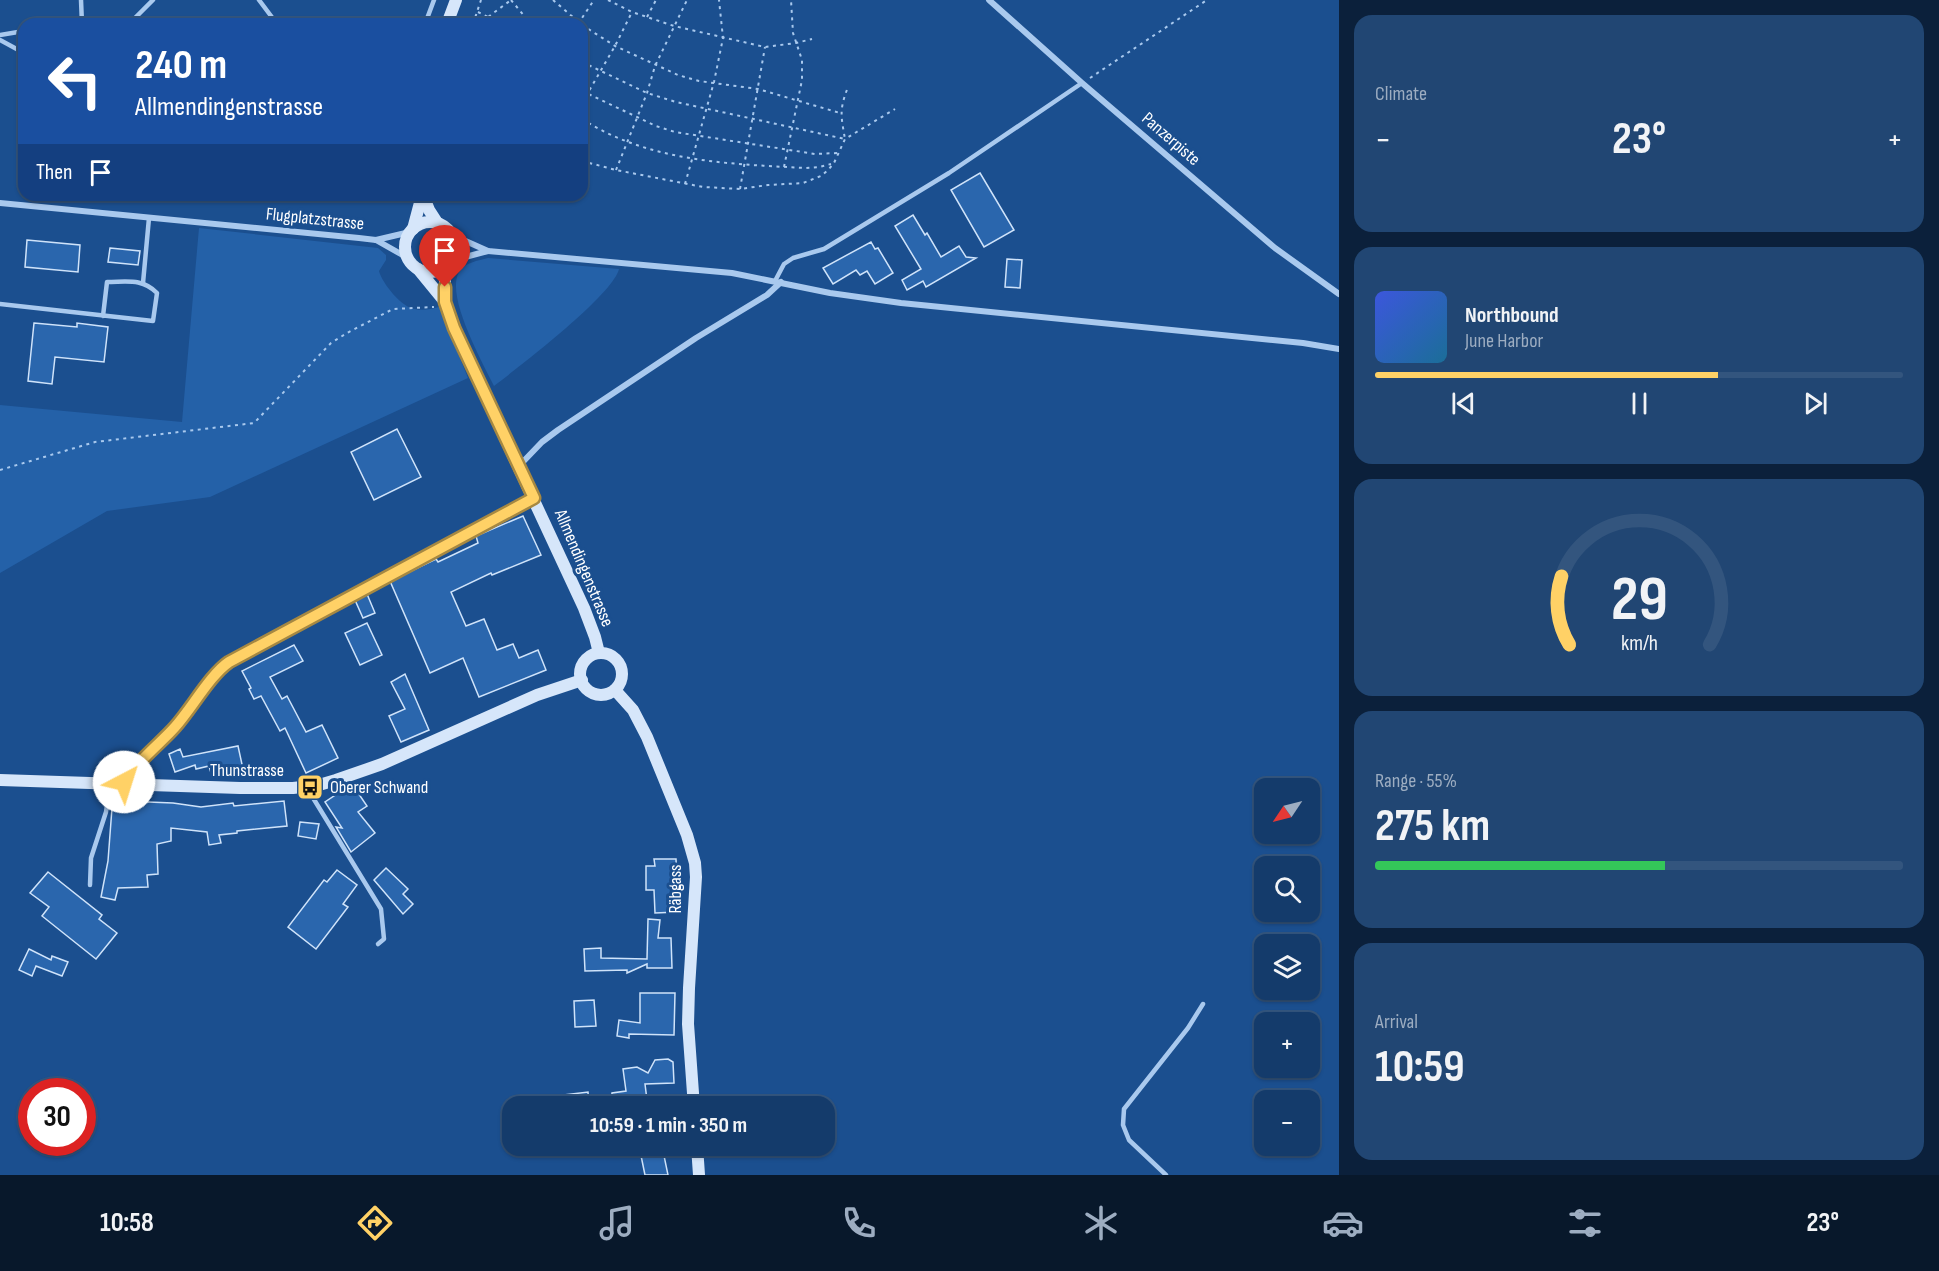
<!DOCTYPE html>
<html lang="en">
<head>
<meta charset="utf-8">
<style>
  :root { --surface:#143b6b; --page:#214673; --text:#f1f3f6; --muted:#9dadc1; --line:#33557e; --accent:#ffd166 }
  body { margin:0; font-family:"Sofia Sans Condensed",sans-serif; background:var(--page); color:var(--text); height:100vh; display:flex; flex-direction:column; font-size:22px; white-space:nowrap }
  * { box-sizing:border-box; margin:0 }
  p { font-size:20px; color:var(--muted) }
  .icon { flex:none; width:33px; height:33px; fill:none; stroke:currentColor; stroke-width:2; stroke-linecap:round; stroke-linejoin:round }
  .map { position:relative; flex:1; overflow:hidden }
  .drawer { display:flex; flex-direction:column; gap:15px; padding:15px; background:#0b203b; width:600px }
  .drawer>* { flex:none }
  .hud { position:absolute; left:18px; top:18px; width:570px; height:183px; border-radius:18px; box-shadow:0 2px 4px #0004,0 0 0 2px var(--line); background:#1a4fa0; color:#fff; overflow:hidden }
  .needle { width:39px; rotate:235deg }
  .tools { position:absolute; left:1254px; top:778px; display:grid; gap:12px }
  .tools a { display:grid; place-items:center; width:66px; height:66px; border-radius:12px; background:var(--surface); box-shadow:0 2px 4px #0004,0 0 0 2px var(--line); font-size:30px }
  .speed { position:absolute; left:18px; top:1078px; display:flex; gap:12px; font-size:30px; font-weight:700; text-align:center }
  .speed>* { display:grid; place-content:center; width:78px; height:78px; border-radius:50%; background:var(--surface); box-shadow:0 2px 4px #0004,0 0 0 2px var(--line); line-height:1 }
  .speed .limit { border:9px solid #d22; background:#fff; color:#111 }
  .pin { position:absolute; display:grid; place-items:center; width:51px; height:51px; color:#fff; margin:-62px -26px; border-radius:50% 50% 50% 0; rotate:-45deg; box-shadow:0 0 6px #0007 }
  .pin .icon { rotate:45deg }
  .me { position:absolute; width:66px; margin:-33px; rotate:40deg; stroke-linejoin:round; filter:drop-shadow(0 0 4px #0008) }
  .turn { display:flex; align-items:center; gap:21px; height:126px; padding:0 18px; font-size:27px }
  .turn .icon { width:78px; height:78px; stroke-width:2.5 }
  .turn b { display:block; font-size:42px; line-height:51px }
  .then { display:flex; align-items:center; height:57px; padding:0 18px; background:#0003; gap:12px; font-size:22px }
  .big { font-size:45px; font-weight:700; line-height:1.1 }
  .drawer .tile { flex:1; display:flex; flex-direction:column; justify-content:center; gap:9px; min-width:0; padding:0 21px; border-radius:18px; background:var(--page) }
  .drawer .dial { align-items:center; gap:0 }
  .dial svg { height:156px; overflow:visible; fill:none; stroke:var(--line); stroke-width:7; stroke-linecap:round; text-anchor:middle }
  .dial text { fill:var(--text); stroke:none }
  .song { display:flex; align-items:center; gap:18px }
  .cover { width:72px; height:72px; border-radius:9px; background:linear-gradient(135deg,hsl(230 70% 55%),hsl(200 70% 35%)) }
  .played { height:6px; border-radius:3px; background:linear-gradient(90deg,var(--accent) 65%,var(--line) 65%) }
  .keys { display:flex; justify-content:space-around; direction:ltr }
  .heat { display:flex; justify-content:space-between; align-items:center; font-size:33px; direction:ltr }
  .charge { height:9px; border-radius:4px; background:linear-gradient(90deg,#34c759 55%,var(--line) 0) }
  .trip { position:absolute; left:502px; top:1096px; width:333px; height:60px; border-radius:18px; background:var(--surface); box-shadow:0 2px 4px #0004,0 0 0 2px var(--line); font-weight:700; line-height:60px; text-align:center }
  .dock { display:flex; height:96px; justify-content:space-around; align-items:center; background:#08182b; color:var(--muted) }
  .dock .icon { width:42px; height:42px }
  .dock .on { color:var(--accent) }
  .dock b { font-size:27px; color:var(--text) }
  main { display:flex; flex:1; min-height:0 }
  .map>svg:first-child { display:block }
  .green { fill:#2461a8 }
  .building { fill:#2a66ad; stroke:#cfe3fa; stroke-width:1.5 }
  .lines { fill:none; stroke-linecap:round; stroke-linejoin:round }
  .path { stroke:#a9c9ee; stroke-width:2; stroke-dasharray:3 4.5; stroke-linecap:butt }
  .lane { stroke:#a9c9ee; stroke-width:4.5 }
  .street { stroke:#a9c9ee; stroke-width:6 }
  .secondary { stroke:#d6e6fa; stroke-width:12 }
  .route-casing { stroke:#a68842; stroke-width:15 }
  .route { stroke:#ffd166; stroke-width:10 }
  .labels { text-anchor:middle; dominant-baseline:central; stroke-width:6; stroke-linejoin:round; paint-order:stroke }
  .street-label { font-size:18px; fill:#fff; stroke:#1b4f8f }
  .poi-label { font-size:18px; fill:#fff; stroke:#1b4f8f; text-anchor:start }
</style>
</head>
<body>
<main>
<div class="map">
<svg width="1339" height="1175" viewBox="0 0 1339 1175">
  <rect width="100%" height="100%" fill="#1b4f8f"/>
  <g class="green">
    <path d="M199,228L378,248L386,255V260L379,271C382,283 402,308 415,309C423,311 431,309 439,307L468,378L210,497L107,511L0,573V405L182,422Z"/>
    <path d="M488,258L619,269C613,295 519,367 494,386C483,363 445,296 459,272C465,262 478,261 488,258Z"/>
  </g>
  <g class="building">
    <path d="M980,173L1014,230L984,247L951,190Z"/>
    <path d="M913,215L925,235L927,233L941,257L959,246L966,257L976,258L926,287L923,281L907,290L902,280L921,269L895,226Z"/>
    <path d="M27,240L80,245L78,272L25,267Z"/>
    <path d="M871,242L875,249L878,248L893,273L875,284L867,271L860,275L856,270L833,284L823,268Z"/>
    <path d="M110,248L140,251L138,265L108,262Z"/>
    <path d="M1007,259L1022,260L1020,288L1005,287Z"/>
    <path d="M34,323L77,327V323L108,327L104,362L55,357L52,384L28,381Z"/>
    <path d="M397,429L421,477L374,500L351,452Z"/>
    <path d="M523,516L541,555L492,575L491,573L451,592L466,626L484,619L497,650L513,644L519,658L538,650L546,670L479,697L463,658L430,673L390,581L436,559L438,562L478,543L476,536Z"/>
    <path d="M367,594L375,613L363,618L355,600Z"/>
    <path d="M367,623L382,655L360,665L345,633Z"/>
    <path d="M294,645L303,661L270,677L282,699L287,696L306,732L322,725L338,758L306,773L285,728L280,731L261,696L254,699L249,689L251,688L242,671Z"/>
    <path d="M405,674L429,730L401,742L389,716L405,709L391,682Z"/>
    <path d="M238,746L243,769L216,774V772L211,773L209,766L196,769L195,765L175,772L169,754L180,749L183,757Z"/>
    <path d="M352,784L367,806L358,812L375,833L351,852L336,827L342,828L325,802Z"/>
    <path d="M123,801L173,803L201,807L233,803L234,806L284,801L287,826L237,831V833L219,835L221,843L209,845L207,832L171,828V841L157,844L158,874L147,875L148,887L118,888L115,900L101,897L108,861L112,808H123Z"/>
    <path d="M300,822L319,824L316,839L298,836Z"/>
    <path d="M654,859H676L678,912L655,913L654,890H646V866H655Z"/>
    <path d="M386,868L408,889L403,894L413,904L403,914L374,880Z"/>
    <path d="M337,870L357,885L343,904L348,907L316,949L288,927L324,880L327,882Z"/>
    <path d="M48,872L102,915L99,919L117,933L96,959L42,916L49,907L30,893Z"/>
    <path d="M648,919L660,920L658,938H671L672,968H647V964L627,973V970L585,971L584,949L601,948V958L647,959Z"/>
    <path d="M29,949L51,960L52,956L68,962L62,976L36,966L32,976L19,970Z"/>
    <path d="M640,993H675L674,1035L629,1034V1038L617,1036L619,1020L640,1023Z"/>
    <path d="M594,1000L596,1026L575,1027L574,1001Z"/>
    <path d="M668,1059L673,1062L674,1083L645,1084L647,1100L630,1102L631,1107H611L612,1093L626,1091L623,1069L637,1067L648,1073L655,1060Z"/>
    <path d="M588,1092L589,1107H565L564,1095Z"/>
    <path d="M639,1146H662L668,1175H645Z"/>
  </g>
  <g class="lines">
    <g class="path">
      <path d="M511,0L531,24"/>
      <path d="M553,0L581,24"/>
      <path d="M608,0L632,12L674,26L765,47L796,43L812,39"/>
      <path d="M478,12L488,17L496,24"/>
      <path d="M647,17L656,0"/>
      <path d="M473,24L481,0"/>
      <path d="M489,24L488,17L511,0"/>
      <path d="M578,24L594,0"/>
      <path d="M582,25L615,46L678,75L699,81L758,89L840,113"/>
      <path d="M582,62L647,93L676,102L845,139C841,116 839,110 848,87"/>
      <path d="M1090,78L1207,0"/>
      <path d="M582,91L656,126L675,132L815,154L838,153"/>
      <path d="M582,103L615,46L632,12"/>
      <path d="M582,119C649,162 729,164 806,168L819,167L831,164"/>
      <path d="M582,161L616,170L703,187L740,189L768,185L803,183L821,176L828,170L834,163L845,139L895,109"/>
      <path d="M784,167L802,80V60L793,33L791,0"/>
      <path d="M616,170L647,93L655,66L687,0"/>
      <path d="M685,184L714,82L723,38L719,0"/>
      <path d="M740,189L765,47"/>
      <path d="M0,470L95,442L254,423L331,343L347,333L393,309L434,307"/>
    </g>
    <g class="lane">
      <path d="M81,0L82,24"/>
      <path d="M259,0L277,24"/>
      <path d="M129,24L153,0"/>
      <path d="M425,24L434,0"/>
      <path d="M0,35L24,31"/>
      <path d="M0,40L24,53"/>
      <path d="M775,281L784,264L793,258L824,249L949,173L1082,83"/>
      <path d="M143,283L149,218"/>
      <path d="M0,304L153,321L157,293C142,278 127,282 107,282L103,316"/>
      <path d="M307,788L381,909L384,939L378,944"/>
      <path d="M90,885L91,858L106,812L110,785"/>
      <path d="M1166,1175L1129,1140L1123,1125L1124,1109L1188,1028L1203,1004"/>
    </g>
    <g class="street">
      <path d="M989,0L1082,83L1275,248L1339,294"/>
      <path d="M0,203L359,238L376,240L408,258"/>
      <path d="M452,235L488,251L732,273L830,293L901,303L1303,343L1339,349"/>
      <path d="M376,240L410,232"/>
      <path d="M450,261L488,251"/>
      <path d="M519,466L542,442L558,430L696,338L767,295L781,282"/>
      <path d="M123,785C135,762 159,745 176,726C192,707 210,675 229,662L534,498"/>
    </g>
    <g class="secondary">
      <path d="M447,24L456,0"/>
      <path d="M423,195L429,210L438,224"/>
      <circle cx="430" cy="247" r="25"/>
      <path d="M413,229L422,195"/>
      <path d="M418,269L445,302L462,346L584,608L595,637L599,653"/>
      <path d="M445,302V267"/>
      <circle cx="601" cy="674" r="21"/>
      <path d="M615,690L633,710L647,737L687,835L695,863L696,877L689,988L688,1024L694,1107"/>
      <path d="M0,780L240,788H293L319,785L336,780L382,764L537,695L582,680"/>
      <path d="M697,1146L699,1175"/>
    </g>
  </g>
  <g class="lines">
    <defs>
      <path id="route" d="M124,782C136,762 160,744 175,727C192,708 210,675 229,662L534,498L454,328L445,302V287"/>
    </defs>
    <use href="#route" class="route-casing"/>
    <use href="#route" class="route"/>
  </g>
  <defs>
    <symbol id="bus-square" viewBox="-11 -11 22 22"><rect x="-9" y="-9" width="18" height="18" rx="4" fill="#ffd166" stroke="#1b4f8f"/><path d="M-5-6H5V4H4V6H2V4H-2V6H-4V4H-5ZM-3.5-4V0h7V-4ZM-3.5 1.2v1.5H-2V1.2ZM2 1.2v1.5H3.5V1.2Z" fill="#111"/></symbol>
  </defs>
  <g fill-rule="evenodd">
    <use href="#bus-square" x="295" y="772" width="30" height="30"/>
  </g>
  <g class="labels">
    <g class="street-label">
      <text transform="translate(1171 139) rotate(41)">Panzerpiste</text>
      <text transform="translate(315 219) rotate(6)">Flugplatzstrasse</text>
      <text transform="translate(584 568) rotate(67)">Allmendingenstrasse</text>
      <text x="247" y="770">Thunstrasse</text>
      <text transform="translate(675 889) rotate(-90)">Räbgass</text>
    </g>
    <g class="poi-label">
      <text x="330" y="787">Oberer Schwand</text>
    </g>
  </g>
</svg>
<div class="tools">
<a><svg class="needle" viewBox="-14 -14 28 28"><path d="M0-13l5 13h-10z" fill="#e53935"/><path d="M0 13l5-13h-10z" fill="#9dadc1"/></svg></a>
<a><svg class="icon" aria-label="search" viewBox="0 0 24 24"><circle cx="10" cy="10" r="6"/><path d="M15 15l6 6"/></svg></a>
<a><svg class="icon" aria-label="layers" viewBox="0 0 24 24"><path d="M12 4l9 5-9 5-9-5zM3 14l9 5 9-5"/></svg></a>
<a>+</a>
<a>−</a>
</div>
<div class="speed"><div class="limit">30</div></div>
<div class="pin" style="left:445px;top:287px;background:#d93025"><svg class="icon" aria-label="arrive" viewBox="0 0 24 24"><path d="M6 21V4h12l-3 4 3 4H6"/></svg></div>
<svg class="me" style="left:124px;top:782px" viewBox="-20 -20 40 40"><circle r="19" fill="#fff"/><path d="M0-13L10 11 0 6-10 11z" fill="#ffd166"/></svg>
<div class="trip">10:59 · 1 min · 350 m</div>
<div class="hud">
<div class="turn"><svg class="icon" aria-label="left" viewBox="0 0 24 24"><path d="M17 20v-9H6M10 6l-5 5 5 5"/></svg><div><b>240 m</b>Allmendingenstrasse</div></div>
<div class="then">Then<svg class="icon" aria-label="arrive" viewBox="0 0 24 24"><path d="M6 21V4h12l-3 4 3 4H6"/></svg></div>
</div>
</div>
<section class="drawer">
<div class="tile"><p>Climate</p>
<div class="heat"><a>−</a><b class="big">23°</b><a>+</a></div>
</div>
<div class="tile">
<div class="song"><i class="cover"></i><div><b>Northbound</b><p>June Harbor</p></div></div>
<div class="played"></div>
<div class="keys"><svg class="icon" aria-label="previous" viewBox="0 0 24 24"><path d="M18 5L8 12l10 7zM5 5v14"/></svg><svg class="icon" aria-label="pause" viewBox="0 0 24 24"><path d="M8 5v14M16 5v14"/></svg><svg class="icon" aria-label="next" viewBox="0 0 24 24"><path d="M6 5l10 7-10 7zM19 5v14"/></svg></div>
</div>
<div class="tile dial"><svg viewBox="0 0 100 80">
<path d="M14 69A42 42 0 1 1 86 69"/>
<path d="M14 69A42 42 0 0 1 10 34" stroke="#ffd166"/>
<text x="50" y="56" font-size="32" font-weight="700">29</text>
<text x="50" y="72" font-size="11">km/h</text>
</svg></div>
<div class="tile"><p>Range · 55%</p><b class="big">275 km</b><div class="charge"></div></div>
<div class="tile"><p>Arrival</p><b class="big">10:59</b></div>
</section>
</main>
<nav class="dock">
<b>10:58</b>
<svg class="icon on" aria-label="directions" viewBox="0 0 24 24"><path d="M12 3l9 9-9 9-9-9zM9 14v-3h6M13 9l2 2-2 2"/></svg>
<svg class="icon" aria-label="music" viewBox="0 0 24 24"><path d="M9 18V5l10-2v13"/><circle cx="6" cy="18" r="3"/><circle cx="16" cy="16" r="3"/></svg>
<svg class="icon" aria-label="phone" viewBox="0 0 24 24"><path d="M5 4h4l2 5-3 2q2 4 5 5l2-3 5 2v4C11 20 4 13 5 4z"/></svg>
<svg class="icon" aria-label="climate" viewBox="0 0 24 24"><path d="M12 3v18M4 7l16 10M4 17L20 7"/></svg>
<svg class="icon" aria-label="car" viewBox="0 0 24 24"><path d="M5 17H2v-5l4-1 3-4h7l3 4 3 1v5h-3M9 17h6M6 11h13"/><circle cx="7" cy="17" r="2"/><circle cx="17" cy="17" r="2"/></svg>
<svg class="icon" aria-label="filters" viewBox="0 0 24 24"><path d="M4 7h16M4 17h16"/><circle cx="9" cy="7" r="2"/><circle cx="15" cy="17" r="2"/></svg>
<b>23°</b>
</nav>
</body>
</html>
